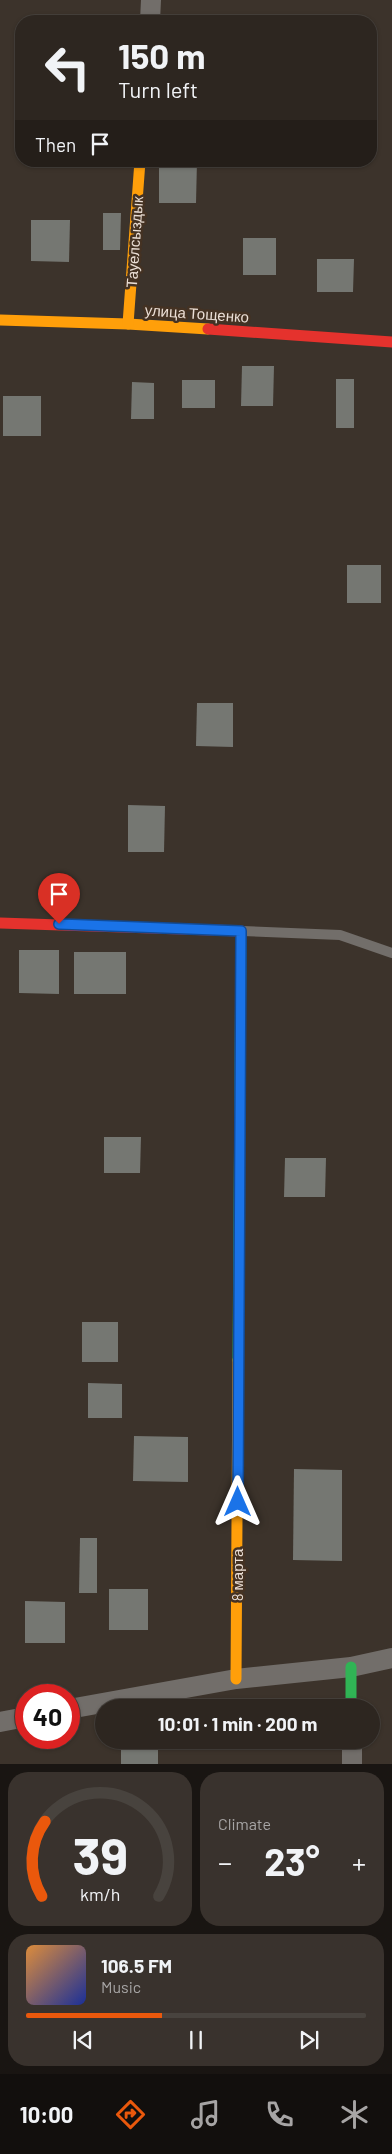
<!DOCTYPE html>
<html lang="en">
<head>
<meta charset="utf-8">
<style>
  :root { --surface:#2d2620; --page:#39322d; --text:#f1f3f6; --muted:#a7a5a5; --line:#48433e; --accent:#ea580c }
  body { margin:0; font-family:Barlow,sans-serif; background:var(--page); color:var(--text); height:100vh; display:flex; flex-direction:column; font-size:19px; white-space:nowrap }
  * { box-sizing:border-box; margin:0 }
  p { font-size:16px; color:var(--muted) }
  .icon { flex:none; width:28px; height:28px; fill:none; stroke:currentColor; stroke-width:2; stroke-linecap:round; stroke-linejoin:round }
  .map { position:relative; height:1764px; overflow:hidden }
  .side { display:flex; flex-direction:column; gap:8px; padding:8px; background:#191512; flex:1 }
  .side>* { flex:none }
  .guide { position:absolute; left:15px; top:15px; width:362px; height:152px; border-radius:20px; box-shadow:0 1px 4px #0004,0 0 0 1px var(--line); background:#2d2620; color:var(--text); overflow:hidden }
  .speed { position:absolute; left:15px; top:1684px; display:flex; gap:10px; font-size:25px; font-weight:700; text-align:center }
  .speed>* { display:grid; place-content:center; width:65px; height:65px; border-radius:50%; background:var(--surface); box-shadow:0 1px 4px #0004,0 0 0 1px var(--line); line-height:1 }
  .speed .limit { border:8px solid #d22; background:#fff; color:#111 }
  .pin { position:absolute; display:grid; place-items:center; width:42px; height:42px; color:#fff; margin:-51px -21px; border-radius:50% 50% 50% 0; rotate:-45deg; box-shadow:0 0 5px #0007 }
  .pin .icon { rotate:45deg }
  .me { position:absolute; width:55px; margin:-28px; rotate:0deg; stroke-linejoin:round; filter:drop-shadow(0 0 4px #0008) }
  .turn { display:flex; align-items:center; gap:18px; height:105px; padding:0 20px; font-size:22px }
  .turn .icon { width:65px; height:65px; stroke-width:2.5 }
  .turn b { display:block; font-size:35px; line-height:42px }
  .then { display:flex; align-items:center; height:48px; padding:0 20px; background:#0003; gap:10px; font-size:19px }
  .big { font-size:38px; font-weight:700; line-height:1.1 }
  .side .card { flex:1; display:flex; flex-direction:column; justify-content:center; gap:8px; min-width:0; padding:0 18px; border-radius:20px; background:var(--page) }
  .side .dial { align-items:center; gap:0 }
  .dial svg { height:130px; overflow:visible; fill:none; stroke:var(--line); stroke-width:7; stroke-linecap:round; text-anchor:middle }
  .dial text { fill:var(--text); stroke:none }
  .song { display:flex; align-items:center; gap:15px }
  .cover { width:60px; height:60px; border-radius:8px; background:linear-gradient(135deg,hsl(30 70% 55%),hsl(230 70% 35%)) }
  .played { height:5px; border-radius:2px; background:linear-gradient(90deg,var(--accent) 40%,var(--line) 40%) }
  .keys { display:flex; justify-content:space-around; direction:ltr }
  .heat { display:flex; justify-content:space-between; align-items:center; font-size:28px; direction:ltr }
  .side .tiles { flex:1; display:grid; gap:8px; grid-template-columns:1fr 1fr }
  .card:last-child { grid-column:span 2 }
  .trip { position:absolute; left:95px; top:1699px; width:285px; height:50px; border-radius:25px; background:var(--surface); box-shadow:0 1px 4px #0004,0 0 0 1px var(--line); font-weight:700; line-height:50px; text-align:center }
  .dock { display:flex; height:80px; justify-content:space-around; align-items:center; background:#120f0d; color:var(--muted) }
  .dock .icon { width:35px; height:35px }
  .dock .on { color:var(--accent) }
  .dock b { font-size:22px; color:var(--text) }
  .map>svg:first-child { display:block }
  .building { fill:#757772 }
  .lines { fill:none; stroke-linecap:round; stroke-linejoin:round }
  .lane { stroke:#726e6a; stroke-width:10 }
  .street { stroke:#726e6a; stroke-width:20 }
  .fast { stroke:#30b455; stroke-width:11 }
  .slow { stroke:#ff9f0a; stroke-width:11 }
  .jam { stroke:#e5322d; stroke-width:11 }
  .route-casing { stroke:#114b97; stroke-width:12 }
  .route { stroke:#1a73e8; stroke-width:9 }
  .labels { text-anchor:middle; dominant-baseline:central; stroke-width:5; stroke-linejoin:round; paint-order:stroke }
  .street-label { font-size:15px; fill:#ebdfd6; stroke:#443223 }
</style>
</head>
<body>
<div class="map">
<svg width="392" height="1764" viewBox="0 0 392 1764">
  <rect width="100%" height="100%" fill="#3c332b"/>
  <g class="building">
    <path d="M159,161H197L196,203H159Z"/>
    <path d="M103,213H121L120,250H103Z"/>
    <path d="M31,220H70L69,262L31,261Z"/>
    <rect x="243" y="238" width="33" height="37"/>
    <path d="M317,259H354L353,292H317Z"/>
    <path d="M242,366H274L273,406H241Z"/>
    <rect x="336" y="379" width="18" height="49"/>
    <rect x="182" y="380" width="33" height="28"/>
    <path d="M132,382L154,383V419H131Z"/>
    <rect x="3" y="396" width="38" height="40"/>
    <rect x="347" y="565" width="34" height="38"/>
    <path d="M197,703H233V747L196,746Z"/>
    <path d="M128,805L165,806L164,852H128Z"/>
    <path d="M19,950H59V994L19,993Z"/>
    <rect x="74" y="952" width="52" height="42"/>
    <path d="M104,1137H141L140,1173H104Z"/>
    <path d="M285,1158H326L325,1197H284Z"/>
    <rect x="82" y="1322" width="36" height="40"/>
    <path d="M88,1383L122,1384V1418H88Z"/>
    <path d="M134,1436L188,1437V1482L133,1481Z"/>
    <path d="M294,1469L342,1470V1561L293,1560Z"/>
    <path d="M80,1538H97V1593H79Z"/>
    <rect x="109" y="1589" width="39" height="41"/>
    <path d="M25,1601L65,1602V1643H25Z"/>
    <path d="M121,1746L158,1747V1764H121Z"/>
  </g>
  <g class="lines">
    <path class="lane" d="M242,931L340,935L392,953"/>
    <g class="street">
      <path d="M150,21L151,0"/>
      <path d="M69,1709L236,1679L351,1667L392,1658"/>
      <path d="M0,1722L26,1717"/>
      <path d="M352,1740V1764"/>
    </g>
    <g class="fast">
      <path d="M238,1360L241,938"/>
      <path d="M351,1667V1708"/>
    </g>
    <g class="slow">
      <path d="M0,320L128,324L208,329"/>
      <path d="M128,324L140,161"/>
      <path d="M236,1679L238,1360"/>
    </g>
    <g class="jam">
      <path d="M208,329L392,342"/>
      <path d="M0,923L241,931V938"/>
    </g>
  </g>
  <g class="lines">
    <defs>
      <path id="route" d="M59,924L241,931L238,1502"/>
    </defs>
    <use href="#route" class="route-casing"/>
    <use href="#route" class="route"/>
  </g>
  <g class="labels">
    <g class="street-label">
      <text transform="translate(134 242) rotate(-86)">Тауелсыздык</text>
      <text transform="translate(197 313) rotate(4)">улица Тощенко</text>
      <text transform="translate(237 1575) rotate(-90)">8 марта</text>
    </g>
  </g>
</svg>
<div class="speed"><div class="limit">40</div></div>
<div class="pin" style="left:59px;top:924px;background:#d93025"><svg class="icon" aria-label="arrive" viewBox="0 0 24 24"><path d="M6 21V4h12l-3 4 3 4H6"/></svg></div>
<svg class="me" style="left:238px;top:1502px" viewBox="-20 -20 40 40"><path d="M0-17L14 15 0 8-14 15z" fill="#1a73e8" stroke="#fff" stroke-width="4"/></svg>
<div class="trip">10:01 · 1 min · 200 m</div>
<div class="guide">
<div class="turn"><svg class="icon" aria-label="left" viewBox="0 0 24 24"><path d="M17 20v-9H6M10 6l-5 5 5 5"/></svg><div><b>150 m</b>Turn left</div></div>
<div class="then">Then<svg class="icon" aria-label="arrive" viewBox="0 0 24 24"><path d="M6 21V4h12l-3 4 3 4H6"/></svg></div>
</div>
</div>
<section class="side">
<div class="tiles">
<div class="card dial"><svg viewBox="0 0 100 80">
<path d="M14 69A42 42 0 1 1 86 69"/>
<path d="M14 69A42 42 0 0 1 16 23" stroke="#ea580c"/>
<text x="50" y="56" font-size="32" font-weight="700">39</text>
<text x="50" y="72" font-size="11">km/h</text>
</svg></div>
<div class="card"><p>Climate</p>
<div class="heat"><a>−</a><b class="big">23°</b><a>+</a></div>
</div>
<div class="card">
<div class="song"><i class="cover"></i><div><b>106.5 FM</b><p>Music</p></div></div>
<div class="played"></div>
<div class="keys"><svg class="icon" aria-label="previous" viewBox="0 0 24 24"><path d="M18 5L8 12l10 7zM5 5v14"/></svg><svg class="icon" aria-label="pause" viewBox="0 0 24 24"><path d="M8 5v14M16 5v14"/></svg><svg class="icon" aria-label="next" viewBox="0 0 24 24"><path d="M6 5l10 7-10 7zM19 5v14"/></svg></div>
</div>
</div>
</section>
<nav class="dock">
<b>10:00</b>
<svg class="icon on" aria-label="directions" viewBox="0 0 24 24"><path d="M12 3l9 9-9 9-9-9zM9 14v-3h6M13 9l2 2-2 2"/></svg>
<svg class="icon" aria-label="music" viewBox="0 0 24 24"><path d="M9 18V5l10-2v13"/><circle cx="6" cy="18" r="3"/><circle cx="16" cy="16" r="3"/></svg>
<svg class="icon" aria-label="phone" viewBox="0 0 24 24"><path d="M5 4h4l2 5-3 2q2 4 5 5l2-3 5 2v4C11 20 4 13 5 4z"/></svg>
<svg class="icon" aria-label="climate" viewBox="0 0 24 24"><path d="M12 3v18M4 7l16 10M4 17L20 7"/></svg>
</nav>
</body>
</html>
